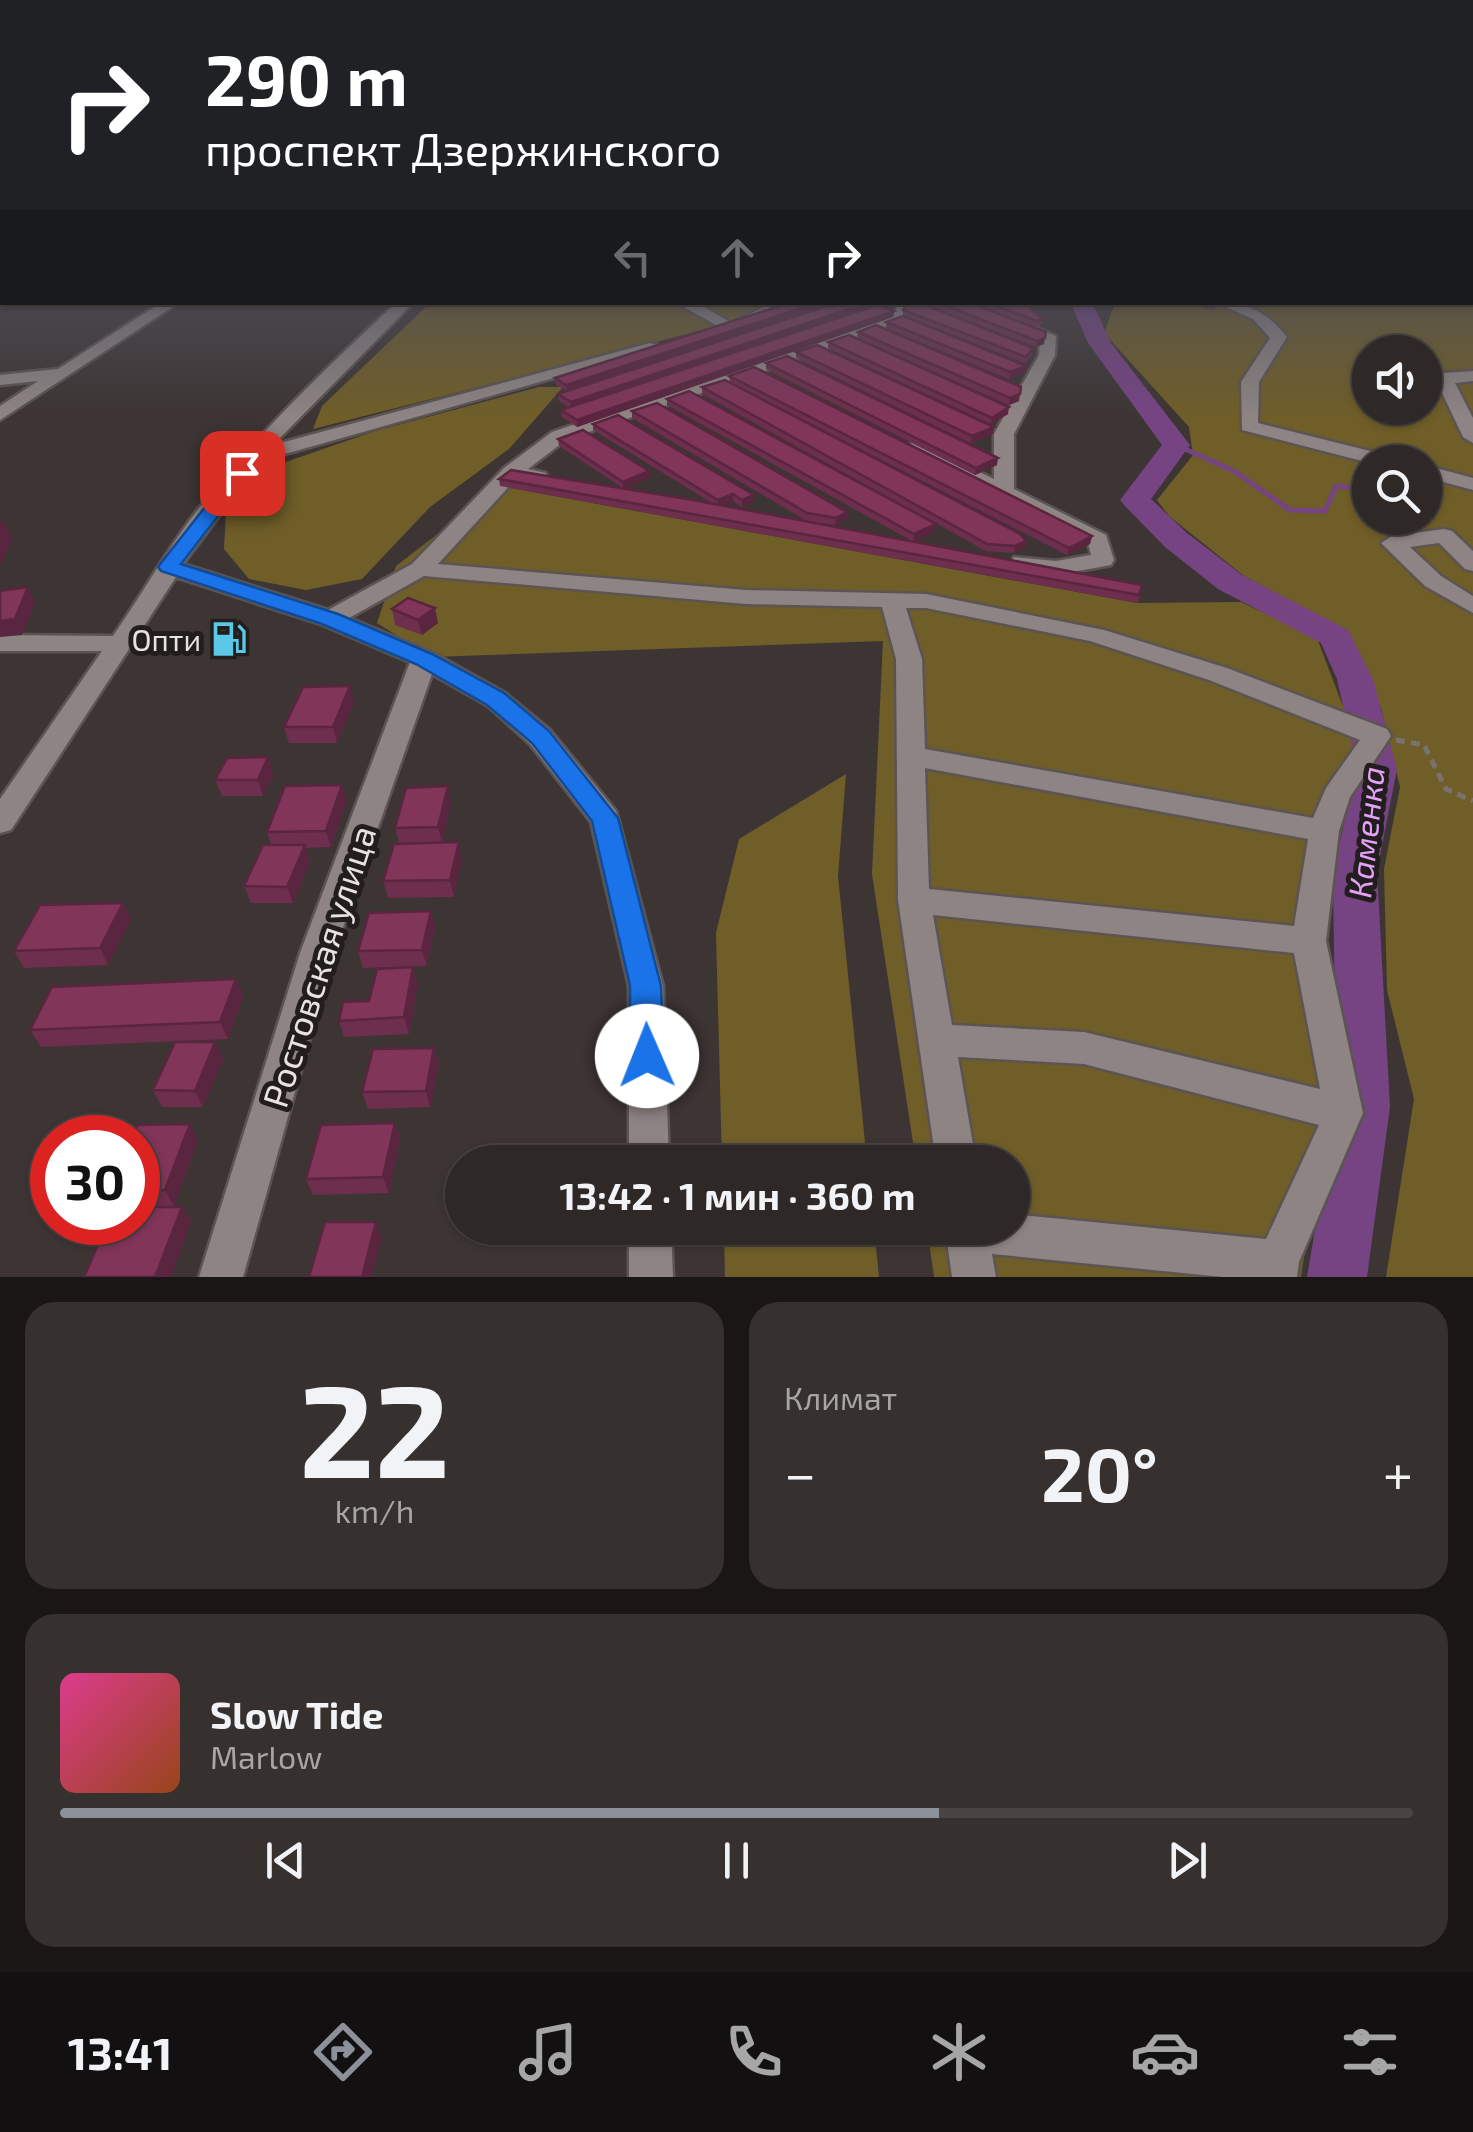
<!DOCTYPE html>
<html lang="ru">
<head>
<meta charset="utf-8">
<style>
  :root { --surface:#2e2827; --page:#36302f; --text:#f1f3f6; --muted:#a7a6a7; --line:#494444; --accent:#8c9099 }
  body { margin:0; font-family:"Exo 2",sans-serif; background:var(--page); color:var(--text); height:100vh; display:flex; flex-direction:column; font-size:38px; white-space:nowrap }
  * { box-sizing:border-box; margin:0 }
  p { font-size:32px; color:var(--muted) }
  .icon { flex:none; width:55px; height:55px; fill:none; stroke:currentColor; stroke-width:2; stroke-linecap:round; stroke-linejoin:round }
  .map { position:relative; height:1277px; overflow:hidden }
  .side { display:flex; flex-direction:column; gap:25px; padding:25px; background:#191615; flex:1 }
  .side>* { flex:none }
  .top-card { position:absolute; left:0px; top:0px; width:1475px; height:305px; box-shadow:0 2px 8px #0004,0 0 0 2px var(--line); background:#202124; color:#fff; overflow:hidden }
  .fabs { position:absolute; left:1352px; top:335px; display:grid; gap:20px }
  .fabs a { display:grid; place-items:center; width:90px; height:90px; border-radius:50%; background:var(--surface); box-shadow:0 2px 8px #0004,0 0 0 2px var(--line); font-size:50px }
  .speed { position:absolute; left:30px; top:1115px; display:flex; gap:20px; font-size:50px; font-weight:700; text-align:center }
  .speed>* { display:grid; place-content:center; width:130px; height:130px; border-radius:50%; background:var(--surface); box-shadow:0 2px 8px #0004,0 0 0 2px var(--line); line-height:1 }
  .speed .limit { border:15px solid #d22; background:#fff; color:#111 }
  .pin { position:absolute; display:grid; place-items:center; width:85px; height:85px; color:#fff; margin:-42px; border-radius:20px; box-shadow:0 5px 15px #0006 }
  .me { position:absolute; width:110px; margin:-55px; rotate:359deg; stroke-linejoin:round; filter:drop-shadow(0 0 8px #0008) }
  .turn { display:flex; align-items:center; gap:35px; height:210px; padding:0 40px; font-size:45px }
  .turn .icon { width:130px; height:130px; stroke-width:2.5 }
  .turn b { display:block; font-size:70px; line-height:85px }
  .lanes { display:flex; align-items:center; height:95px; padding:0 40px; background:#0003; justify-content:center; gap:50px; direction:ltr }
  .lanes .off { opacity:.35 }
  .big { font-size:75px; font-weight:700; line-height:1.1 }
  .side .tile { flex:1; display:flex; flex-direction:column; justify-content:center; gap:15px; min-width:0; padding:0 35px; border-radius:30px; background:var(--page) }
  .side .dial { align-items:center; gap:0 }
  .dial b { font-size:130px; line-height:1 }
  .song { display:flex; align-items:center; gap:30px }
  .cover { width:120px; height:120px; border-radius:15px; background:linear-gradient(135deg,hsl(330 70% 55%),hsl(20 70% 35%)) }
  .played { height:10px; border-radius:5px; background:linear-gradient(90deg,var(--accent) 65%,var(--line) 65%) }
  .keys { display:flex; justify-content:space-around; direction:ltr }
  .heat { display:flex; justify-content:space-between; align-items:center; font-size:55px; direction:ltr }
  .side .tiles { flex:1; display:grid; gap:25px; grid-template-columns:1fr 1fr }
  .tile:last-child { grid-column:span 2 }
  .trip { position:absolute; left:445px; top:1145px; width:585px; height:100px; border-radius:50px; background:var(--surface); box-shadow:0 2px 8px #0004,0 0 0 2px var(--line); font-weight:700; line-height:100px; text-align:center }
  .menu { display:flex; height:160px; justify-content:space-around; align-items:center; background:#121010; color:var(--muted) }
  .menu .icon { width:70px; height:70px }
  .menu .selected { color:var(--accent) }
  .menu b { font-size:45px; color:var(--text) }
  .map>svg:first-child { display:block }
  .green { fill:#6f5e28; fill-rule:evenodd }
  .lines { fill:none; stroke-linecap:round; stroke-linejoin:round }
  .stream { stroke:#764483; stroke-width:5 }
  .river { fill:#764483; fill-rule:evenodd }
  .minor-casing { stroke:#5b5453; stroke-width:5 }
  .path { stroke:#797271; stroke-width:5; stroke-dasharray:9 6; stroke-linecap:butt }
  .minor { fill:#8d8483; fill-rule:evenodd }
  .wall { fill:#6e2e4d }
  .shaded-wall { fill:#5a253e }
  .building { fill:#803559; stroke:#5a253e; stroke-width:2.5 }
  .route { fill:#1a73e8; stroke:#114b97; stroke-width:2.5 }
  .labels { text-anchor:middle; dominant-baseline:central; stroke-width:10; stroke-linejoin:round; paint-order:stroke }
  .poi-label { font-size:30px; fill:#e8e2e2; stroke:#211e1d; text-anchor:end }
  .water-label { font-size:32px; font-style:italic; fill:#e5a0f8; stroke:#211e1d }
  .near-street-label { font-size:35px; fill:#e8e2e2; stroke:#211e1d }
</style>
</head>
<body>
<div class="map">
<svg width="1473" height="1277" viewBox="0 0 1473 1277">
  <rect width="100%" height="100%" fill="#3d3534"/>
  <g class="green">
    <path d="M1473,238V1277H1386L1414,1099L1387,990L1384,869L1400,787L1381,708L1347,631L1244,576L1169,516L1157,500L1193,455L1189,427L1104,333L1115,303L1472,302ZM1370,352H1425V408H1370ZM1370,462H1425V518H1370Z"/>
    <path d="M430,303H780L711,328L313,429L322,406Z"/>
    <path d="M539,387H563L509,449L430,507L362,579L306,590L249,579L224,549L226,510L283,463L372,432Z"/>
    <path d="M500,486L1137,603L1241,602L1317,638L1352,730L1357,784L1320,898L1332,1072L1301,1277H934L927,1228H1012V1162H916L872,874L883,641L431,657L377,623L396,566Z"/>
    <path d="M846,774L838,876L867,1162H722L716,933L739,839Z"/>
    <path d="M724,1228H874L879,1277H725Z"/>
  </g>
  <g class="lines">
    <g class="stream">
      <path d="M1176,445L1234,471L1290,510L1325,511L1336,486L1370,489"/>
      <path d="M1425,498L1431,499"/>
    </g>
    <path class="river" d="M1075,302H1096L1094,306L1111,343L1190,445L1151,499L1187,533L1242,575L1348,630L1373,679L1397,769L1377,871L1390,1107L1367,1277H1307L1336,1107L1333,871L1357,769L1337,679L1321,643L1218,589L1165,547L1125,506L1120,500L1162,445L1088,343L1072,306Z"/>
    <defs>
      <g id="minor">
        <rect x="0" y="264" width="2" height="8"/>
        <rect x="1472" y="289" width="1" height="10"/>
        <path d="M162,302H180L0,420V406L38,381L0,385V375L58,369Z"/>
        <path d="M397,302H414L273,445L650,343L664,347L260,461L183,564L328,610L412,564L504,468L552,432L893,316L899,302H914L906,322L566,440L528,469L546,473V481L516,479L438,564L746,590L926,594L1104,630L1227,668L1387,729L1391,736L1350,797L1339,831L1326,941L1363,1113L1299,1262L1297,1277H1223L992,1254L996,1277H952L945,1228H1012V1214L1266,1239L1319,1125L1084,1064L958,1057L976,1162H936L898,900L896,659L882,607L746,604L424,576L349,618L433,653L505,693L550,730L616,811L663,986L669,1162H629V986L591,822L530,744L487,705L432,674L334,953L243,1277H199L300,953L410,662L321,624L176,577L11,830L0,833V799L102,651H0V635L113,636C143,593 167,549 199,508C258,433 327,367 397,302ZM906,608H926L1090,641L1209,680L1360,740L1326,788L1313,818L925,749L922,659ZM925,768L1308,839L1294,926L929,889ZM933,915L1294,953L1320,1089L1084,1032L952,1025Z"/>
        <path d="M675,302H695L737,326L723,329Z"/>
        <path d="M775,302H797L753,322L739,319Z"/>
        <path d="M952,302H974L1056,336L1055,355L1014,434V489L1106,535L1114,560L1111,565L1056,575L1014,567L1011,562L1014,557L1056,561L1091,555L1088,543L904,448L914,442L921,444L994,479V434L1039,355L1040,338Z"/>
        <path d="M1215,302C1247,302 1267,312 1287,337L1259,382L1258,423L1398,458L1401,462L1370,463L1242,430L1241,382L1270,338L1253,319Z"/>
        <path d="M1473,371V381L1455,383L1473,418V443L1463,437L1435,378L1444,373Z"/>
        <path d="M1425,465L1473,478V490L1425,477Z"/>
        <path d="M1444,529L1452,531L1473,551V571L1465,569L1439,543L1410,547L1441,576L1473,596V613L1425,586L1381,543L1392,536Z"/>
        <path d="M629,1228H671L673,1277H629Z"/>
      </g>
    </defs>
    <use href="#minor" class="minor-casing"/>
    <path class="path" d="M1396,740L1424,745L1446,789L1473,801"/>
    <use href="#minor" class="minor"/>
  </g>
  <g class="wall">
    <path d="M792,302L567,391L556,385L555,378Z"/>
    <path d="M839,302H880L878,305L894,311L893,317L577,427L562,417L561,410L570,408L559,401L558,394Z"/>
    <path d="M920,302H968L1044,344L1036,347Z"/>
    <path d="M970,302H1020L1042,319L1041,325L1036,327Z"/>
    <path d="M1197,302H1219L1214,310L1196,306Z"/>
    <path d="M903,310L1033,348L1032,355L1025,363L903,315Z"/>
    <path d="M886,322L1026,366L1025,372L1009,379L886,328Z"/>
    <path d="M858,332L1019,401L1009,405L857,338Z"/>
    <path d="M828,342L1008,414L991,424L828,348Z"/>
    <path d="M796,352L994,427L993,434L971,443L796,358Z"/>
    <path d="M766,363L997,465L975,475L766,369Z"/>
    <path d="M729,376L1092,536L1090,544L1067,555L730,382Z"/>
    <path d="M702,387L1026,541L1025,548L1014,553L986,551L702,394Z"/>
    <path d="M667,399L936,524L935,532L913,541L1142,585L1138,603L500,486L499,479L623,488L559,446L558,439L649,478L624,488L712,503L593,430V424L754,495V502L742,507L733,501L723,505L912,541L667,405Z"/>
    <path d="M632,411L847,512V519L835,525L807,521L632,418Z"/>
    <path d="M392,609L438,623L422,635L395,625Z"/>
    <path d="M354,702L337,743H289L284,727Z"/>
    <path d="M268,757L273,774L263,796H222L215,780Z"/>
    <path d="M347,801L331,847L306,848L310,862L293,903H251L244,886L271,845L267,832Z"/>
    <path d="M451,803L442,842L462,859L454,897L388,898L383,881L399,843L395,828Z"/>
    <path d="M123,903L131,919L108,965L24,968L14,951Z"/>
    <path d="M431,911L435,928L427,966L363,968L358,951Z"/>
    <path d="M236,979L243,996L228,1039L41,1047L30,1030Z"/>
    <path d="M418,984L409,1034L344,1037L339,1021L369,1001Z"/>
    <path d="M434,1048L439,1065L430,1107L368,1109L362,1092Z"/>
    <path d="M223,1059L203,1107H162L153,1090Z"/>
    <path d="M395,1123L400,1139L389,1193L313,1195L306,1179Z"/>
    <path d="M138,1138L198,1140L174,1207H182L191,1223L138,1222Z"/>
  </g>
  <g class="shaded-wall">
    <path d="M820,302H838L567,391L566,385Z"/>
    <path d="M870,302H880V305L571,409V402Z"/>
    <path d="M894,311L893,317L577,427V420Z"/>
    <path d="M1045,338L1044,344L1036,347L1037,341Z"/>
    <path d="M1026,366L1025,372L1009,379L1010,372Z"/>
    <path d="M1020,394L1019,401L1009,405L1010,398Z"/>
    <path d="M1009,407L1008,414L991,424L992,418Z"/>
    <path d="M994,427L993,434L971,443L972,436Z"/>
    <path d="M998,458L997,465L975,475L976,468Z"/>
    <path d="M649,471V478L623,489V482Z"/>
    <path d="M733,494V501L718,507V500Z"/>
    <path d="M754,495V502L742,507V500Z"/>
    <path d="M847,512V519L835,525L836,518Z"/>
    <path d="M3,518L12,539L0,566V523Z"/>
    <path d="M936,524L935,532L913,542L914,534Z"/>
    <path d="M1092,536L1090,544L1067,555L1069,548Z"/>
    <path d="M1026,541L1025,548L1014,553L1015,546Z"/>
    <path d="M28,587L35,602L22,635L0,637V621Z"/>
    <path d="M435,608L438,623L422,635L418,620Z"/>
    <path d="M350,686L354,702L337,743L333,727Z"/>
    <path d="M268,757L273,774L263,796L258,780Z"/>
    <path d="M342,785L347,801L331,847L326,831Z"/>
    <path d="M448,786L451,803L442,843L438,827Z"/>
    <path d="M459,842L462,859L454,897L450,880Z"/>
    <path d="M305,845L310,862L293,903L287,887Z"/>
    <path d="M123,903L131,919L108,965L100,948Z"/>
    <path d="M431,911L435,928L427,966L422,950Z"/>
    <path d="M413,967L418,984L409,1034L404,1017Z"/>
    <path d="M236,979L243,996L228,1039L220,1022Z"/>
    <path d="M215,1042L223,1059L203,1107L195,1091Z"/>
    <path d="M434,1048L439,1065L430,1107L426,1091Z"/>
    <path d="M395,1123L400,1139L389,1193L383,1177Z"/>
    <path d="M190,1124L198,1140L174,1207L165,1190Z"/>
    <path d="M182,1207L191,1223L171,1277H155Z"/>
    <path d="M376,1222L382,1238L372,1277H362Z"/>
  </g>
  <g class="building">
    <path d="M792,302H820L566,385L555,378Z"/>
    <path d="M839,302H870L571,402L558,394Z"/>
    <path d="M909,302H918L1033,348L1026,357L903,310Z"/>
    <path d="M936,302H968L1046,332L1045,338L1037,341Z"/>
    <path d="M986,302H1020L1027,305L1042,319L1037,321Z"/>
    <path d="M877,305L894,311L577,420L561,410Z"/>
    <path d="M903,316L1026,366L1010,372L886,322Z"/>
    <path d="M876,325L1021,387L1020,394L1010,398L858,332Z"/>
    <path d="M849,335L1009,407L992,418L828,342Z"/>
    <path d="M817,345L994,427L972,436L796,352Z"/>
    <path d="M787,356L998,458L976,468L766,363Z"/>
    <path d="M754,367L1092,536L1069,548L729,376Z"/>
    <path d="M725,380L1020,534L1026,541L1015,546L987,544L702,387Z"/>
    <path d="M689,391L936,524L914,534L667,399Z"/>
    <path d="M657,403L847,512L836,518L807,513L632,411Z"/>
    <path d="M618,415L754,495L742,500L733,494L718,500L593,424Z"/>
    <path d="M583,430L649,471L623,482L558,439Z"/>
    <path d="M511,470L693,500L1142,585L1139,595L499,479Z"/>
    <path d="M28,587L15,619L0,621V591Z"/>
    <path d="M408,598L435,608L418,620L392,609Z"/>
    <path d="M350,686L333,727H284L303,687Z"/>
    <path d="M268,757L258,780H215L227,758Z"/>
    <path d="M342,785L326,831L267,832L285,786Z"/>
    <path d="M448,786L438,827L395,828L406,788Z"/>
    <path d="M459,842L450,880L383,881L394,844Z"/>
    <path d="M263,845H305L287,887L244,886Z"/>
    <path d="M123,903L100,948L14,951L40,905Z"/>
    <path d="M431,911L422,950L358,951L369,913Z"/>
    <path d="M413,967L404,1017L339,1021L343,1002L369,1001L377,969Z"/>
    <path d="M236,979L220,1022L30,1030L52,987Z"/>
    <path d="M175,1042H215L195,1091L153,1090Z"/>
    <path d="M434,1048L426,1091L362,1092L373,1049Z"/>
    <path d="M395,1123L383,1177L306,1179L321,1125Z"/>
    <path d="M190,1124L165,1190L138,1191V1138H132L137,1125Z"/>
    <path d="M138,1207H182L155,1277H84L108,1222H138Z"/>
    <path d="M325,1222H376L362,1277H309Z"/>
  </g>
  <linearGradient id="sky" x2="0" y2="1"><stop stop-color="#221d1d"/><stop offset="0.57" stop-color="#51515c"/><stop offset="1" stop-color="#51515c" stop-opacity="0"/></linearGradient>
  <rect width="1473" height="416" fill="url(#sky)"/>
  <path class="route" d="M242,467L251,473L181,564L338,614L432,654L504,693L549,731L618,818L661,986L664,1056L659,1067L647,1071L635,1067L630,1056V986L592,821L532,743L487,705L416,664L322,624L161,571L158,567L161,563L235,469Z"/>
  <defs>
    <symbol id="fuel-bare" viewBox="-9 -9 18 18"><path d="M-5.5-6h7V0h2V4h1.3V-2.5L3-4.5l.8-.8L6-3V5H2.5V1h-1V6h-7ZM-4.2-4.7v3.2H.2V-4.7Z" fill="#5ac8e6" stroke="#211e1d" stroke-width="2.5" paint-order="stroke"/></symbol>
  </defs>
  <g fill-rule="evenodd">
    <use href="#fuel-bare" x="204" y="614" width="50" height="50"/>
  </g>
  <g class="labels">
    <g class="poi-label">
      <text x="201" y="639">Опти</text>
    </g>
    <g class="water-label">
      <text transform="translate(1365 832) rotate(-84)">Каменка</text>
    </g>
    <g class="near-street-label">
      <text transform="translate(318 966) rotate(-72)">Ростовская улица</text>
    </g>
  </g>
</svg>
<div class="fabs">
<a><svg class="icon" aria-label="sound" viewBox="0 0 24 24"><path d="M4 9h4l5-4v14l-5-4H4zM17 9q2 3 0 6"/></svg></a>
<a><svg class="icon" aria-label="search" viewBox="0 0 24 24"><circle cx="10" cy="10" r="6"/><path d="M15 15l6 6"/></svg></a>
</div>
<div class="speed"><div class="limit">30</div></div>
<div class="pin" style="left:242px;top:473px;background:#d93025"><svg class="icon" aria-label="arrive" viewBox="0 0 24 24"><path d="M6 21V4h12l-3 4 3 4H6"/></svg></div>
<svg class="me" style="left:647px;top:1056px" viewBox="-20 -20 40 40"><circle r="19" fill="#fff"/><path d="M0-13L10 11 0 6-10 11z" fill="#1a73e8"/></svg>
<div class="trip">13:42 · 1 мин · 360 m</div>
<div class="top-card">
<div class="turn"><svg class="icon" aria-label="right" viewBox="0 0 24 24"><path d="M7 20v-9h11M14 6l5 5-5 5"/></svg><div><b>290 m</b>проспект Дзержинского</div></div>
<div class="lanes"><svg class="icon off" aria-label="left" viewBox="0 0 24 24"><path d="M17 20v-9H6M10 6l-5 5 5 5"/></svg><svg class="icon off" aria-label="ahead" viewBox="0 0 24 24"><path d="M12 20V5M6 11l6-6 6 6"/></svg><svg class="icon" aria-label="right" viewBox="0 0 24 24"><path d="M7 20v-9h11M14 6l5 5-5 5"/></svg></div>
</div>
</div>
<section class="side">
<div class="tiles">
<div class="tile dial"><b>22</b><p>km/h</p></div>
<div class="tile"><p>Климат</p>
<div class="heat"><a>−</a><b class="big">20°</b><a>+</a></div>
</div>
<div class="tile">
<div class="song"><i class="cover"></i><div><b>Slow Tide</b><p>Marlow</p></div></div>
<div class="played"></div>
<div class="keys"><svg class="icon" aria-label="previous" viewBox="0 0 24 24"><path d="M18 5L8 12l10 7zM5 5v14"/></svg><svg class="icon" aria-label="pause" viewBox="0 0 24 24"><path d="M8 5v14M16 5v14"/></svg><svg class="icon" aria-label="next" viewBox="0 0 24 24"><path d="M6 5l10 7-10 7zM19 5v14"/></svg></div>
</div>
</div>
</section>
<nav class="menu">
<b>13:41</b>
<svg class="icon selected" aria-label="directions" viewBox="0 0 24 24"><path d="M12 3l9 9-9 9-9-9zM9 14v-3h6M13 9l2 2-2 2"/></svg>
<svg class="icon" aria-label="music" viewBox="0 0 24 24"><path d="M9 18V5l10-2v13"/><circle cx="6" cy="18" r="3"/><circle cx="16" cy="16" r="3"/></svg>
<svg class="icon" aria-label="phone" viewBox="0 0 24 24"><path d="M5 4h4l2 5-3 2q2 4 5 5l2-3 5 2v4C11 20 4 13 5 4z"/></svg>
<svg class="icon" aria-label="climate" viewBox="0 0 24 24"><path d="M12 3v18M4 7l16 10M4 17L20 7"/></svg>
<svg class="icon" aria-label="car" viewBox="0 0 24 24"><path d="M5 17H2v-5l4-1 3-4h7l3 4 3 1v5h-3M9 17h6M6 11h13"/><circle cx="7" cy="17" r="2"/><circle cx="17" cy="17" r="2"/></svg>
<svg class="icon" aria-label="filters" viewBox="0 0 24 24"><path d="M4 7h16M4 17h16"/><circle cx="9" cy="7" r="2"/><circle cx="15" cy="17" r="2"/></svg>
</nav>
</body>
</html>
